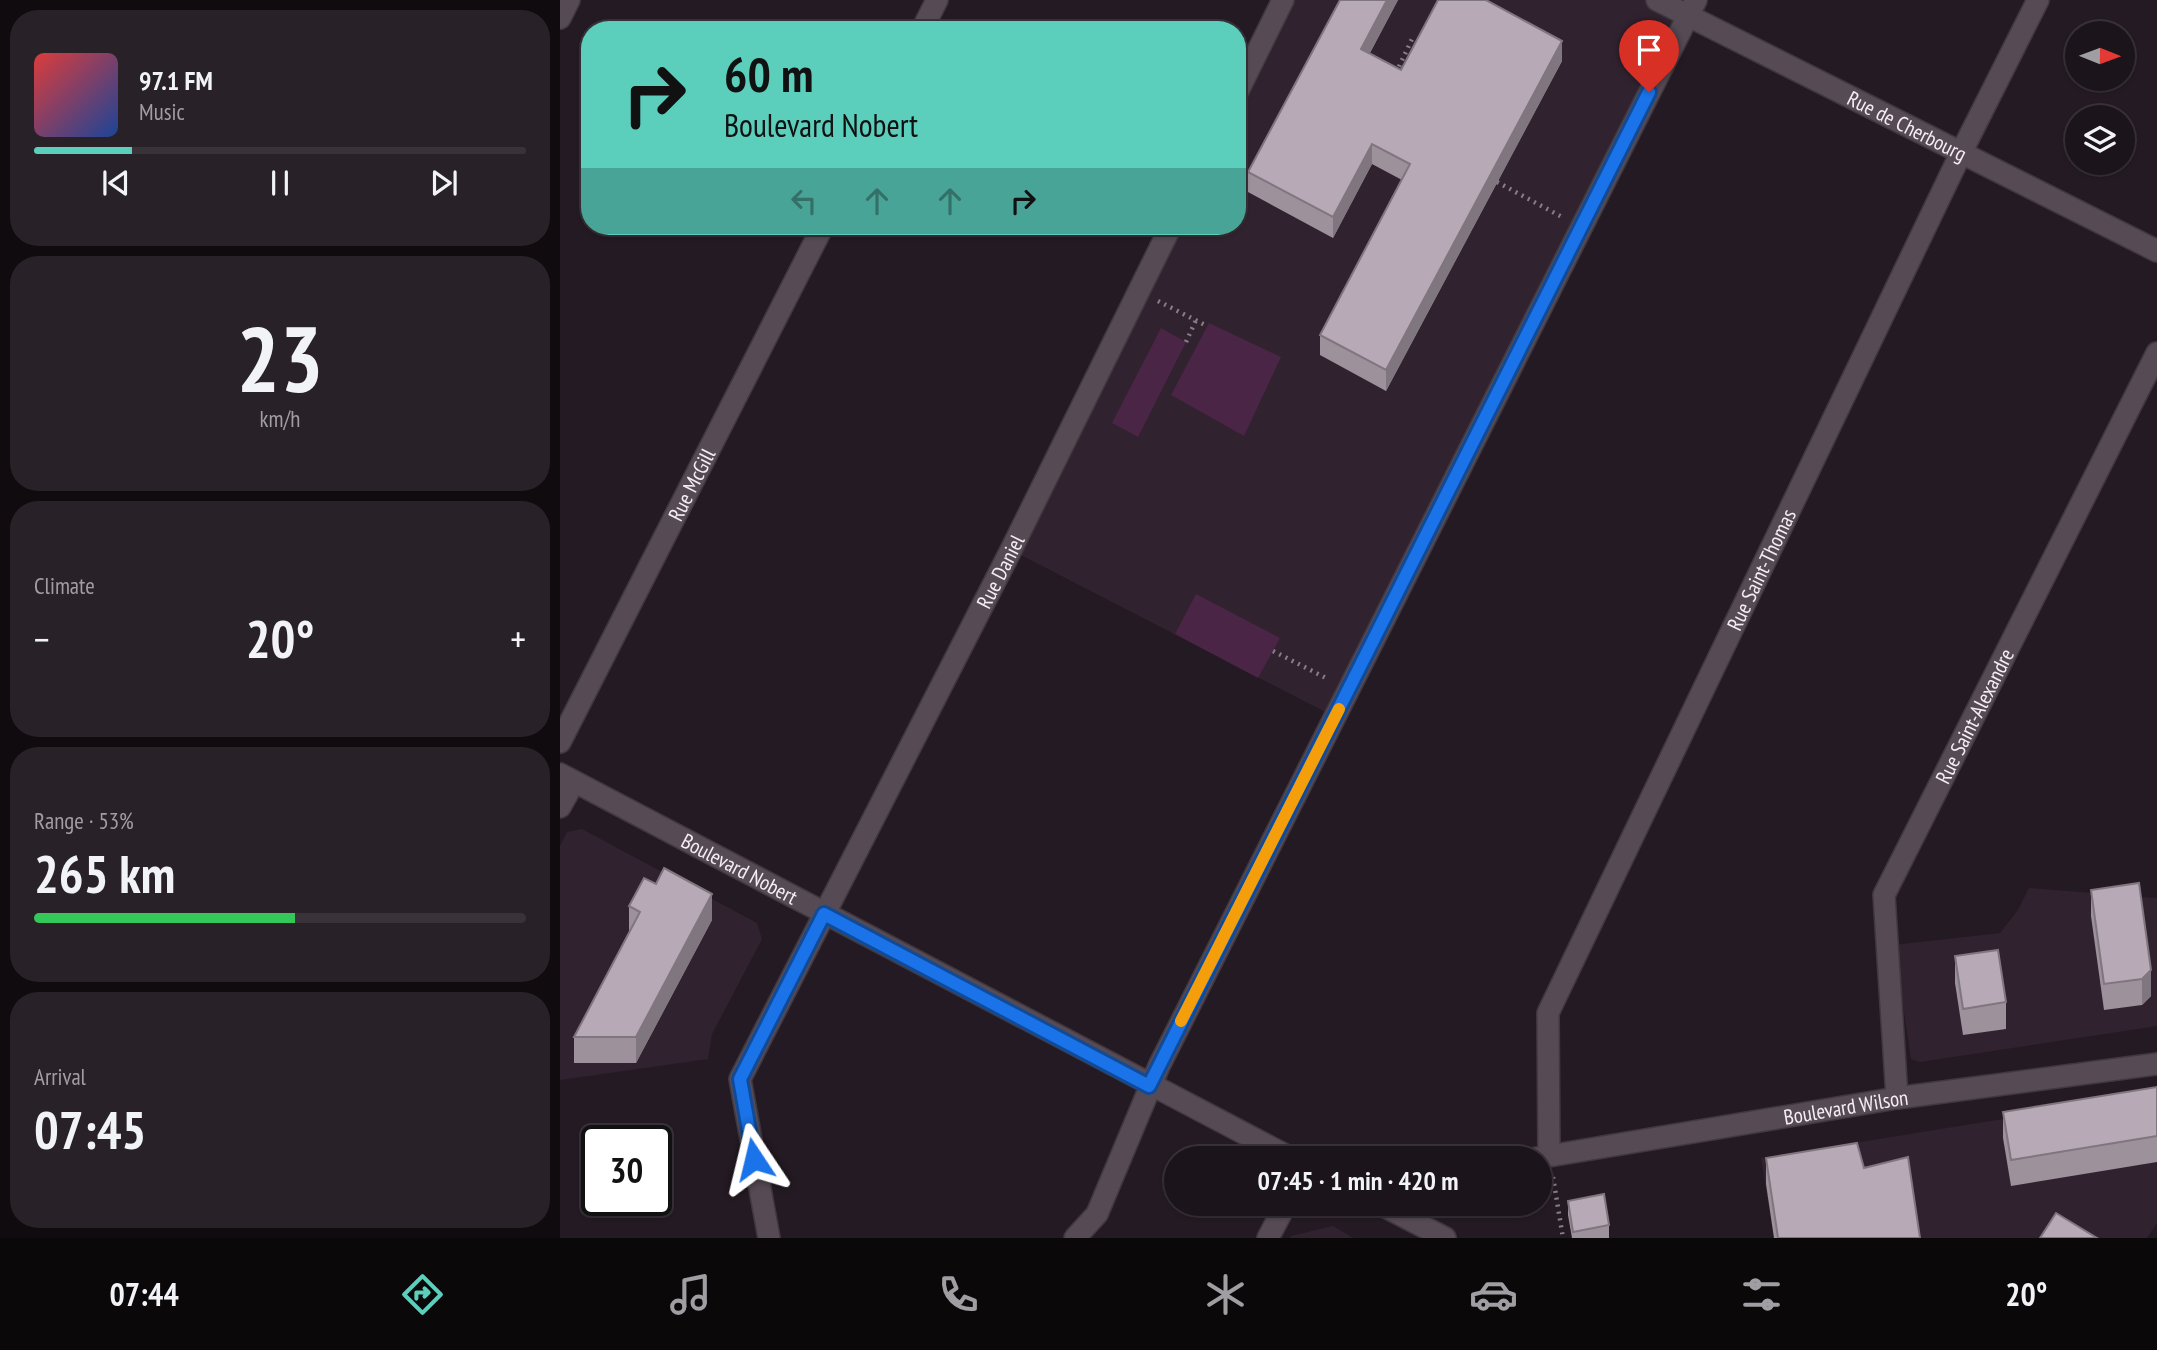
<!DOCTYPE html>
<html lang="en">
<head>
<meta charset="utf-8">
<style>
  :root { --surface:#1b141a; --page:#282127; --text:#f1f3f6; --muted:#a09ea2; --line:#393339; --accent:#5bcebc }
  body { margin:0; font-family:"PT Sans Narrow",sans-serif; background:var(--page); color:var(--text); height:100vh; display:flex; flex-direction:column; font-size:26px; white-space:nowrap }
  * { box-sizing:border-box; margin:0 }
  p { font-size:23px; color:var(--muted) }
  .icon { flex:none; width:38px; height:38px; fill:none; stroke:currentColor; stroke-width:2; stroke-linecap:round; stroke-linejoin:round }
  .map { position:relative; flex:1; overflow:hidden }
  .details { display:flex; flex-direction:column; gap:10px; padding:10px; background:#0f0b0e; width:560px }
  .details>* { flex:none }
  .top-card { position:absolute; left:21px; top:21px; width:665px; height:214px; border-radius:28px; box-shadow:0 2px 5px #0004,0 0 0 2px var(--line); background:#5bcebc; color:#111; overflow:hidden }
  .needle { width:46px; rotate:91deg }
  .fabs { position:absolute; left:1505px; top:21px; display:grid; gap:14px }
  .fabs a { display:grid; place-items:center; width:70px; height:70px; border-radius:50%; background:var(--surface); box-shadow:0 2px 5px #0004,0 0 0 2px var(--line); font-size:35px }
  .speed { position:absolute; left:21px; top:1125px; display:flex; gap:14px; font-size:35px; font-weight:700; text-align:center }
  .speed>* { display:grid; place-content:center; width:91px; height:91px; border-radius:50%; background:var(--surface); box-shadow:0 2px 5px #0004,0 0 0 2px var(--line); line-height:1 }
  .speed .limit { border:4px solid #111; border-radius:10px; background:#fff; color:#111 }
  .pin { position:absolute; display:grid; place-items:center; width:60px; height:60px; color:#fff; margin:-72px -30px; border-radius:50% 50% 50% 0; rotate:-45deg; box-shadow:0 0 7px #0007 }
  .pin .icon { rotate:45deg }
  .me { position:absolute; width:77px; margin:-38px; rotate:350deg; stroke-linejoin:round; filter:drop-shadow(0 0 5px #0008) }
  .turn { display:flex; align-items:center; gap:24px; height:147px; padding:0 28px; font-size:32px }
  .turn .icon { width:91px; height:91px; stroke-width:2.5 }
  .turn b { display:block; font-size:49px; line-height:60px }
  .lanes { display:flex; align-items:center; height:66px; padding:0 28px; background:#0003; justify-content:center; gap:35px; direction:ltr }
  .lanes .off { opacity:.35 }
  .big { font-size:52px; font-weight:600; line-height:1.1 }
  .details .card { flex:1; display:flex; flex-direction:column; justify-content:center; gap:10px; min-width:0; padding:0 24px; border-radius:28px; background:var(--page) }
  .details .dial { align-items:center; gap:0 }
  .dial b { font-size:91px; line-height:1 }
  .song { display:flex; align-items:center; gap:21px }
  .cover { width:84px; height:84px; border-radius:10px; background:linear-gradient(135deg,hsl(0 70% 55%),hsl(220 70% 35%)) }
  .played { height:7px; border-radius:4px; background:linear-gradient(90deg,var(--accent) 20%,var(--line) 20%) }
  .keys { display:flex; justify-content:space-around; direction:ltr }
  .heat { display:flex; justify-content:space-between; align-items:center; font-size:38px; direction:ltr }
  .charge { height:10px; border-radius:5px; background:linear-gradient(90deg,#34c759 53%,var(--line) 0) }
  .trip { position:absolute; left:604px; top:1146px; width:388px; height:70px; border-radius:35px; background:var(--surface); box-shadow:0 2px 5px #0004,0 0 0 2px var(--line); font-weight:600; line-height:70px; text-align:center }
  .dock { display:flex; height:112px; justify-content:space-around; align-items:center; background:#0b080a; color:var(--muted) }
  .dock .icon { width:49px; height:49px }
  .dock .selected { color:var(--accent) }
  .dock b { font-size:32px; color:var(--text) }
  main { display:flex; flex:1; min-height:0 }
  .map>svg:first-child { display:block }
  .built { fill:#31222f }
  .green { fill:#4a2546 }
  .lines { fill:none; stroke-linecap:round; stroke-linejoin:round }
  .minor-casing { stroke:#40383f; stroke-width:24 }
  .tertiary-casing { stroke:#40383f; stroke-width:24 }
  .path { stroke:#877e86; stroke-width:4.5; stroke-dasharray:2 5; stroke-linecap:butt }
  .minor { stroke:#564a54; stroke-width:21 }
  .tertiary { stroke:#564a54; stroke-width:21 }
  .wall { fill:#9d919c }
  .shaded-wall { fill:#80767f }
  .building { fill:#b7a9b5; stroke:#80767f; stroke-width:2 }
  .route-casing { stroke:#114b97; stroke-width:18 }
  .route { stroke:#1a73e8; stroke-width:12 }
  .slow { stroke:#f59e0b; stroke-width:12 }
  .labels { text-anchor:middle; dominant-baseline:central; stroke-width:7; stroke-linejoin:round; paint-order:stroke }
  .street-label { font-size:21px; fill:#f5edf4; stroke:#1b1119 }
</style>
</head>
<body>
<main>
<section class="details">
<div class="card">
<div class="song"><i class="cover"></i><div><b>97.1 FM</b><p>Music</p></div></div>
<div class="played"></div>
<div class="keys"><svg class="icon" aria-label="previous" viewBox="0 0 24 24"><path d="M18 5L8 12l10 7zM5 5v14"/></svg><svg class="icon" aria-label="pause" viewBox="0 0 24 24"><path d="M8 5v14M16 5v14"/></svg><svg class="icon" aria-label="next" viewBox="0 0 24 24"><path d="M6 5l10 7-10 7zM19 5v14"/></svg></div>
</div>
<div class="card dial"><b>23</b><p>km/h</p></div>
<div class="card"><p>Climate</p>
<div class="heat"><a>−</a><b class="big">20°</b><a>+</a></div>
</div>
<div class="card"><p>Range · 53%</p><b class="big">265 km</b><div class="charge"></div></div>
<div class="card"><p>Arrival</p><b class="big">07:45</b></div>
</section>
<div class="map">
<svg width="1597" height="1238" viewBox="0 0 1597 1238">
  <rect width="100%" height="100%" fill="#241a23"/>
  <g class="built">
    <path d="M723,0H1097L1128,15L775,717L451,550L611,226H677V93Z"/>
    <path d="M22,829L197,923L202,939L152,1034L148,1059L0,1080V846L7,832Z"/>
    <path d="M1469,888L1597,898V1026L1360,1062L1351,1059L1334,945L1440,933L1458,910Z"/>
    <path d="M1597,1094V1223L1587,1238H1214L1201,1158Z"/>
    <path d="M773,1226L793,1238H730L731,1236Z"/>
  </g>
  <g class="green">
    <path d="M649,323L721,357L684,436L611,395Z"/>
    <path d="M601,328L626,342L578,437L552,423Z"/>
    <path d="M636,594L720,638L698,678L615,634Z"/>
  </g>
  <g class="lines">
    <defs>
      <g id="minor">
        <path id="s1" d="M1097,0L1597,251"/>
        <path d="M0,18L9,0"/>
        <path d="M362,30L377,0"/>
        <path d="M677,93L723,0"/>
        <path id="s2" d="M0,742L263,226"/>
        <path d="M0,807L14,782"/>
        <path id="s3" d="M1337,1098L1324,895L1597,353"/>
        <path id="s4" d="M989,1155L988,1013L1401,153L1478,0"/>
        <path id="s5" d="M977,1158L1337,1098L1597,1064"/>
        <path d="M837,1212L862,1204"/>
        <path id="s6" d="M209,1238L180,1079L451,550L611,226"/>
        <path d="M515,1238L537,1214L599,1066L1136,0"/>
        <path d="M708,1238L726,1204"/>
      </g>
      <g id="tertiary">
        <path id="s7" d="M0,774L731,1158"/>
        <path d="M820,1204L885,1238"/>
      </g>
    </defs>
    <use href="#minor" class="minor-casing"/>
    <use href="#tertiary" class="tertiary-casing"/>
    <g class="path">
      <path d="M836,73L852,39"/>
      <path d="M677,162L695,170"/>
      <path d="M937,182L1002,217"/>
      <path d="M598,301L647,326"/>
      <path d="M626,342L636,320"/>
      <path d="M713,651L768,679"/>
      <path d="M993,1177L1003,1238"/>
    </g>
    <use href="#minor" class="minor"/>
    <use href="#tertiary" class="tertiary"/>
  </g>
  <g class="wall">
    <path d="M780,0H838L810,53L841,70L1002,61L826,391L760,355V335L842,180L812,164L773,238L688,192V172Z"/>
    <path d="M1579,883L1591,996L1582,1005L1544,1010L1531,916V890Z"/>
    <path d="M69,906L152,920L76,1063H14V1037L69,932Z"/>
    <path d="M1395,956L1446,1002V1029L1403,1035L1395,983Z"/>
    <path d="M1597,1087V1162L1451,1186L1443,1138V1112Z"/>
    <path d="M1206,1158L1304,1168L1360,1238H1214L1206,1184Z"/>
    <path d="M1008,1201L1049,1225V1238H1012L1008,1215Z"/>
  </g>
  <g class="shaded-wall">
    <path d="M827,0H838L801,69V49Z"/>
    <path d="M1002,41V61L826,391V370Z"/>
    <path d="M812,144V164L773,238V217Z"/>
    <path d="M152,894V920L76,1063V1037Z"/>
    <path d="M1591,970V996L1582,1005V979Z"/>
  </g>
  <g class="building">
    <path d="M780,0H827L801,49L841,70L878,0H926L1002,41L826,370L760,335L850,164L812,144L773,217L688,172Z"/>
    <path d="M104,868L152,894L76,1037H14L80,912L69,906L84,878L96,884Z"/>
    <path d="M1579,883L1591,970L1582,979L1544,984L1531,890Z"/>
    <path d="M1438,950L1446,1002L1403,1009L1395,956Z"/>
    <path d="M1597,1087V1136L1451,1160L1443,1112Z"/>
    <path d="M1297,1143L1304,1168L1348,1157L1360,1238H1218L1206,1158Z"/>
    <path d="M1044,1194L1049,1225L1013,1232L1008,1201Z"/>
    <path d="M1496,1213L1537,1238H1480Z"/>
  </g>
  <g class="lines">
    <defs>
      <path id="route" d="M194,1159L180,1079L264,914L589,1086L1089,92"/>
    </defs>
    <use href="#route" class="route-casing"/>
    <use href="#route" class="route"/>
    <path class="slow" d="M621,1021L779,709"/>
  </g>
  <g class="labels">
    <g class="street-label">
      <text stroke="none"><textPath href="#s1" startOffset="280">Rue de Cherbourg</textPath></text>
      <text stroke="none"><textPath href="#s2" startOffset="289">Rue McGill</textPath></text>
      <text stroke="none"><textPath href="#s4" startOffset="634">Rue Saint-Thomas</textPath></text>
      <text stroke="none"><textPath href="#s6" startOffset="732">Rue Daniel</textPath></text>
      <text stroke="none"><textPath href="#s3" startOffset="404">Rue Saint-Alexandre</textPath></text>
      <text stroke="none"><textPath href="#s7" startOffset="203">Boulevard Nobert</textPath></text>
      <text stroke="none"><textPath href="#s5" startOffset="313">Boulevard Wilson</textPath></text>
    </g>
  </g>
</svg>
<div class="fabs">
<a><svg class="needle" viewBox="-14 -14 28 28"><path d="M0-13l5 13h-10z" fill="#e53935"/><path d="M0 13l5-13h-10z" fill="#a09ea2"/></svg></a>
<a><svg class="icon" aria-label="layers" viewBox="0 0 24 24"><path d="M12 4l9 5-9 5-9-5zM3 14l9 5 9-5"/></svg></a>
</div>
<div class="speed"><div class="limit">30</div></div>
<div class="pin" style="left:1089px;top:92px;background:#d93025"><svg class="icon" aria-label="arrive" viewBox="0 0 24 24"><path d="M6 21V4h12l-3 4 3 4H6"/></svg></div>
<svg class="me" style="left:194px;top:1159px" viewBox="-20 -20 40 40"><path d="M0-17L14 15 0 8-14 15z" fill="#1a73e8" stroke="#fff" stroke-width="4"/></svg>
<div class="trip">07:45 · 1 min · 420 m</div>
<div class="top-card">
<div class="turn"><svg class="icon" aria-label="right" viewBox="0 0 24 24"><path d="M7 20v-9h11M14 6l5 5-5 5"/></svg><div><b>60 m</b>Boulevard Nobert</div></div>
<div class="lanes"><svg class="icon off" aria-label="left" viewBox="0 0 24 24"><path d="M17 20v-9H6M10 6l-5 5 5 5"/></svg><svg class="icon off" aria-label="ahead" viewBox="0 0 24 24"><path d="M12 20V5M6 11l6-6 6 6"/></svg><svg class="icon off" aria-label="ahead" viewBox="0 0 24 24"><path d="M12 20V5M6 11l6-6 6 6"/></svg><svg class="icon" aria-label="right" viewBox="0 0 24 24"><path d="M7 20v-9h11M14 6l5 5-5 5"/></svg></div>
</div>
</div>
</main>
<nav class="dock">
<b>07:44</b>
<svg class="icon selected" aria-label="directions" viewBox="0 0 24 24"><path d="M12 3l9 9-9 9-9-9zM9 14v-3h6M13 9l2 2-2 2"/></svg>
<svg class="icon" aria-label="music" viewBox="0 0 24 24"><path d="M9 18V5l10-2v13"/><circle cx="6" cy="18" r="3"/><circle cx="16" cy="16" r="3"/></svg>
<svg class="icon" aria-label="phone" viewBox="0 0 24 24"><path d="M5 4h4l2 5-3 2q2 4 5 5l2-3 5 2v4C11 20 4 13 5 4z"/></svg>
<svg class="icon" aria-label="climate" viewBox="0 0 24 24"><path d="M12 3v18M4 7l16 10M4 17L20 7"/></svg>
<svg class="icon" aria-label="car" viewBox="0 0 24 24"><path d="M5 17H2v-5l4-1 3-4h7l3 4 3 1v5h-3M9 17h6M6 11h13"/><circle cx="7" cy="17" r="2"/><circle cx="17" cy="17" r="2"/></svg>
<svg class="icon" aria-label="filters" viewBox="0 0 24 24"><path d="M4 7h16M4 17h16"/><circle cx="9" cy="7" r="2"/><circle cx="15" cy="17" r="2"/></svg>
<b>20°</b>
</nav>
</body>
</html>
